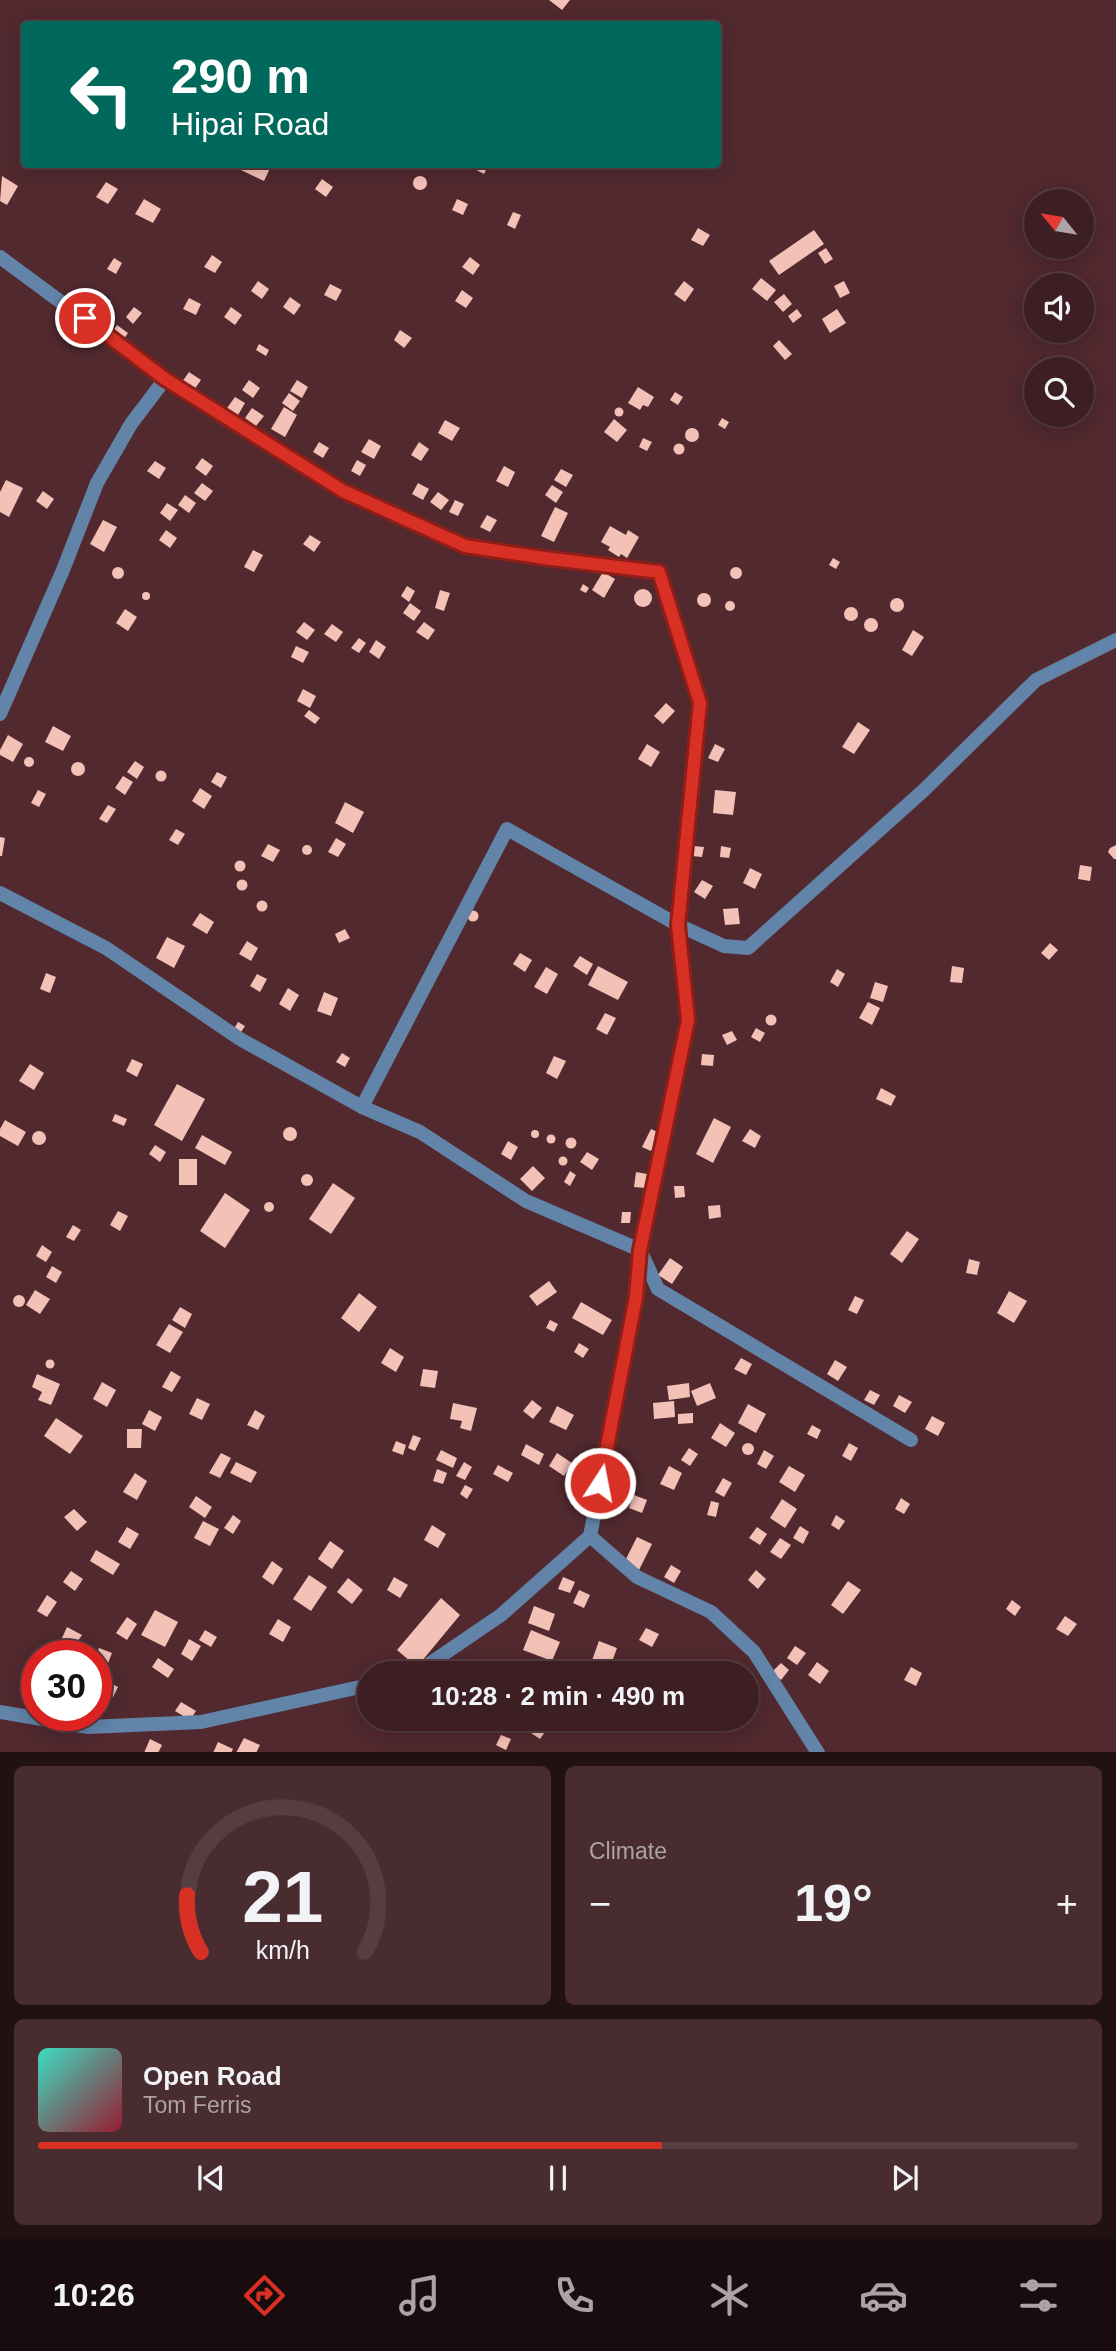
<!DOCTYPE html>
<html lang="en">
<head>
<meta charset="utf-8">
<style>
  :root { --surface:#3d1f23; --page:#482c30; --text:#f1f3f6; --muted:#ada2a6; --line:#563d41; --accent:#d93025 }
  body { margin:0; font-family:Helvetica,sans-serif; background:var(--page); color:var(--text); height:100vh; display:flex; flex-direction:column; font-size:26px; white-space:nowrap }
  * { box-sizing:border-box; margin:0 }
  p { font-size:23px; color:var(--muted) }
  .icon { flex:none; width:38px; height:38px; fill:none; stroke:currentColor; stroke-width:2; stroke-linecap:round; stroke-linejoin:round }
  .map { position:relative; height:1752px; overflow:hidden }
  .sheet { display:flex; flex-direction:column; gap:14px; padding:14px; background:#221113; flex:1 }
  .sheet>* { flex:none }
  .hud { position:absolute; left:21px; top:21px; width:700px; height:147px; border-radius:7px; box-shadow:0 4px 18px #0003,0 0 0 2px var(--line); background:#00695c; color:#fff; overflow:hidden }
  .needle { width:46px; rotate:300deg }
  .fabs { position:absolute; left:1024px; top:189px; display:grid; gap:14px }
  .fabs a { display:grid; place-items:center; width:70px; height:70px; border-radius:50%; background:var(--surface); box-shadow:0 4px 18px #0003,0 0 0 2px var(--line); font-size:35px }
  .speed { position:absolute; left:21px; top:1640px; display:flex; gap:14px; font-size:35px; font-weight:700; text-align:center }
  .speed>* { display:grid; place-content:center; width:91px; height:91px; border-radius:50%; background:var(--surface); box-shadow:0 4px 18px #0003,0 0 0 2px var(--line); line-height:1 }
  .speed .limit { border:10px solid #d22; background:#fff; color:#111 }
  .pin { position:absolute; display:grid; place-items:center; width:60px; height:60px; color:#fff; margin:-30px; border:4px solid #fff; border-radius:50%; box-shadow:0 2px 7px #0007 }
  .me { position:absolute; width:77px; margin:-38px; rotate:11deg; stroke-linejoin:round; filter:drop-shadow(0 0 5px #0008) }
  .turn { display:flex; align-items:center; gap:24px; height:147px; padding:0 35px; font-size:32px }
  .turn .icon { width:91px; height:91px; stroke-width:2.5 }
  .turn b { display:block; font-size:49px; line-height:60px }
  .big { font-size:52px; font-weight:700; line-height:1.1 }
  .sheet .widget { flex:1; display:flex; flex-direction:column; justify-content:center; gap:10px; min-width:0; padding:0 24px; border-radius:10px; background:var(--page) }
  .sheet .dial { align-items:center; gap:0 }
  .dial svg { height:182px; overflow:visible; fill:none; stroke:var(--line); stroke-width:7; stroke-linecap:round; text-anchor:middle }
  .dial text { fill:var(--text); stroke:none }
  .song { display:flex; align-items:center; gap:21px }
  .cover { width:84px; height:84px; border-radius:10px; background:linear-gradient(135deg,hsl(170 70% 55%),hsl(350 70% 35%)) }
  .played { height:7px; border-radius:4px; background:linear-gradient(90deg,var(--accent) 60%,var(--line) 60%) }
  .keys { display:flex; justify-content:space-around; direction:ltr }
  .heat { display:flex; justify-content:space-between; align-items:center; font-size:38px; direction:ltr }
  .sheet .tiles { flex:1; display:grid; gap:14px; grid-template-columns:1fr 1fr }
  .widget:last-child { grid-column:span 2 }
  .trip { position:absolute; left:357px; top:1661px; width:402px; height:70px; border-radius:35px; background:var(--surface); box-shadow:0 4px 18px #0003,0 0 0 2px var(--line); font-weight:700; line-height:70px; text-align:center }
  .tabs { display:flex; height:112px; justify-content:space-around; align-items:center; background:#180c0e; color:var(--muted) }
  .tabs .icon { width:49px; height:49px }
  .tabs .current { color:var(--accent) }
  .tabs b { font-size:32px; color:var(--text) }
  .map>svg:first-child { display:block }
  .building { fill:#f4c1b7 }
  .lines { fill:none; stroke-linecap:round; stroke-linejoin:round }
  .street { stroke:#6284a9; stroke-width:14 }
  .route-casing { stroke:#8d1f18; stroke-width:18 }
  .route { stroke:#d93025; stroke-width:12 }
</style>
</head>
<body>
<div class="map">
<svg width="1116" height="1753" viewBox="0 0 1116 1753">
  <rect width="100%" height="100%" fill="#51292f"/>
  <g class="building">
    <path d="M549,0H570L562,10Z"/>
    <path d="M199,20H205L214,24H193Z"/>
    <path d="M244,164H272L264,181L241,170Z"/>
    <path d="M472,164H489L484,174L471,167Z"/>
    <circle cx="420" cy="183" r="7"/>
    <path d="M2,176L18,186L7,205L0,201Z"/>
    <path d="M322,179L333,187L326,197L315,189Z"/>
    <path d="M106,182L118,189L108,204L96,197Z"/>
    <path d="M144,199L161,209L153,223L135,214Z"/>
    <path d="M457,199L468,204L463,215L452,210Z"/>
    <path d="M513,212L521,215L515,229L507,225Z"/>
    <path d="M698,228L710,235L703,246L691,240Z"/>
    <path d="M814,230L824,244L779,275L769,261Z"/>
    <path d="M826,248L833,259L825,264L818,253Z"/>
    <path d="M212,255L222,262L215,273L204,267Z"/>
    <path d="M470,257L480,265L473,275L462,267Z"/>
    <path d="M114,258L122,263L116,274L107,269Z"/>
    <path d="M761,278L776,290L767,301L752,289Z"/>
    <path d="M258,281L269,289L262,299L251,291Z"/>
    <path d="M684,281L694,289L685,302L674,294Z"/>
    <path d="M844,281L850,293L840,298L834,286Z"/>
    <path d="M330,284L342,290L336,301L324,295Z"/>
    <path d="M462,290L473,298L466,308L455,301Z"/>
    <path d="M784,294L792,304L783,312L774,302Z"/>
    <path d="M103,295L111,301L103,312L95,306Z"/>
    <path d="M290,297L301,305L294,315L283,307Z"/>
    <path d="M189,298L201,304L196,315L183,309Z"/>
    <path d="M134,307L142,313L133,324L126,317Z"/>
    <path d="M231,307L242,315L235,325L224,317Z"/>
    <path d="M797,309L802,316L793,323L788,316Z"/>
    <path d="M837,309L846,323L830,333L822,319Z"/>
    <path d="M117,325L128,333L121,343L110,335Z"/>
    <path d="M400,330L412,338L404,348L394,340Z"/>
    <path d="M779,340L792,354L785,360L773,346Z"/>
    <path d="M259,344L269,350L266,356L256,350Z"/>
    <path d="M189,372L201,380L194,390L182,382Z"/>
    <path d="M249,380L260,388L253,398L242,390Z"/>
    <path d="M297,380L308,387L302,398L290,391Z"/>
    <path d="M638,387L654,397L648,407L643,405L640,410L628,403Z"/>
    <path d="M675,392L683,397L678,405L670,400Z"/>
    <path d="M289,393L300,401L293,411L282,403Z"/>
    <path d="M235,397L245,403L238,415L227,408Z"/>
    <path d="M284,407L297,415L285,437L271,429Z"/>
    <circle cx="619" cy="412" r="4.5"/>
    <path d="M252,408L264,416L256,426L245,418Z"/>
    <path d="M722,418L729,422L725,429L718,425Z"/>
    <path d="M614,419L627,430L617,442L604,432Z"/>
    <path d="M445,420L460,428L452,441L438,433Z"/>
    <circle cx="692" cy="435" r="7"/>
    <path d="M643,438L652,442L647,451L639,447Z"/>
    <path d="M369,439L381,446L374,459L361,452Z"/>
    <path d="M319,442L329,448L323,458L313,452Z"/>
    <path d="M419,442L429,449L421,461L411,455Z"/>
    <circle cx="679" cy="449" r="5.5"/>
    <path d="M202,458L213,466L206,476L195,468Z"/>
    <path d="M357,460L366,465L360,476L351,471Z"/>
    <path d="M155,461L166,468L159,479L147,471Z"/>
    <path d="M504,466L515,472L508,487L496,481Z"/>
    <path d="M561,469L573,475L566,487L554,480Z"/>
    <path d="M6,480L23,488L9,517L0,512V492Z"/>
    <path d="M202,483L213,491L205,501L194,493Z"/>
    <path d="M418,483L429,489L423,500L412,494Z"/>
    <path d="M552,485L563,492L556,503L545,495Z"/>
    <path d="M43,491L54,499L47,509L36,501Z"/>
    <path d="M438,492L449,500L441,510L430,502Z"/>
    <path d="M185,495L196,503L189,513L178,505Z"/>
    <path d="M455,500L464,504L458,516L449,512Z"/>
    <path d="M167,503L178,510L170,521L160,513Z"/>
    <path d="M555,507L568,513L554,542L541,536Z"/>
    <path d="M487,515L497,520L490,532L480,527Z"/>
    <path d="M103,520L117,527L104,552L90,544Z"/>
    <path d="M610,526L626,535L628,530L639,537L627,558L621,554L619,557L608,550L610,547L601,542Z"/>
    <path d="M166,530L177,538L170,548L159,540Z"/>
    <path d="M310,535L321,542L314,552L303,544Z"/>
    <path d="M253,550L263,555L254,572L244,567Z"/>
    <path d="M833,558L840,562L836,569L829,565Z"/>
    <circle cx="118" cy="573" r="6"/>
    <circle cx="736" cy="573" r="6"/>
    <path d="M603,572L615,579L604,598L592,590Z"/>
    <path d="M583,584L589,588L586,593L580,590Z"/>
    <path d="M407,586L415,591L409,602L401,596Z"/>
    <circle cx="643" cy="598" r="9"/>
    <path d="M440,590L450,593L444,611L435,608Z"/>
    <circle cx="146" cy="596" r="4"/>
    <circle cx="704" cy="600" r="7"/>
    <circle cx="897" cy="605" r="7"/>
    <circle cx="730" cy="606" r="5"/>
    <path d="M410,603L421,611L414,621L403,613Z"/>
    <circle cx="851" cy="614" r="7"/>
    <path d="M125,609L137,617L128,631L116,623Z"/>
    <circle cx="871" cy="625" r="7"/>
    <path d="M304,622L315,630L307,640L296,632Z"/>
    <path d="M424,622L435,630L428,640L416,632Z"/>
    <path d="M332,624L343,632L336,642L324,634Z"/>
    <path d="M913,630L924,637L912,656L902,650Z"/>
    <path d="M359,638L366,643L359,653L351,648Z"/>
    <path d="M376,640L386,647L379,659L369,652Z"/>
    <path d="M296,646L309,652L303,663L291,657Z"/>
    <path d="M303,689L316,696L310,708L297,701Z"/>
    <path d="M666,703L675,711L663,724L654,716Z"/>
    <path d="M309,710L320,718L315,724L304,716Z"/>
    <path d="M858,722L870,730L854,754L842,747Z"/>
    <path d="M53,726L71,736L63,751L45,742Z"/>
    <path d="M8,735L23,744L13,762L0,755V750Z"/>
    <path d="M647,744L660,752L651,767L638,759Z"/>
    <path d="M715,744L725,749L718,762L708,758Z"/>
    <circle cx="29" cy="762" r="5"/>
    <path d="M135,761L144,767L137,779L127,772Z"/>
    <circle cx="78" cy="769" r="7"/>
    <circle cx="161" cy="776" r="5.5"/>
    <path d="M217,772L227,777L221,788L211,782Z"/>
    <path d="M123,776L133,782L125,795L115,788Z"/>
    <path d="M200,788L212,796L204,809L192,801Z"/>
    <path d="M38,790L46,794L39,807L31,803Z"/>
    <path d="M715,790L736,792L733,815L713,813Z"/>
    <path d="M345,802L364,812L353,833L335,823Z"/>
    <path d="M108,805L116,809L107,823L99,819Z"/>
    <path d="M176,829L185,834L178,845L169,840Z"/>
    <path d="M0,837L5,838L2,856H0Z"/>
    <path d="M336,838L346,844L338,857L328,852Z"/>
    <path d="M268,844L280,850L273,862L261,856Z"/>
    <circle cx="307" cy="850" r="5"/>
    <path d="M1116,845V859H1114L1108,852L1110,848Z"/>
    <path d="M693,846L704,847L702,857L692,856Z"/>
    <path d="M721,846L731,848L729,858L720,857Z"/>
    <circle cx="240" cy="866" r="5.5"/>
    <path d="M1080,865L1092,867L1090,881L1078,879Z"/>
    <path d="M750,868L762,874L755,889L743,883Z"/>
    <circle cx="242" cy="885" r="5.5"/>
    <path d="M702,880L713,886L705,899L694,892Z"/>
    <circle cx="262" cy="906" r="5.5"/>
    <path d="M738,908L740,924L725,925L723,909Z"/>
    <circle cx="473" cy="916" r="5.5"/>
    <path d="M200,913L214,922L207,934L192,925Z"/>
    <path d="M345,929L350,938L339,943L335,934Z"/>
    <path d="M167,937L185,946L174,968L156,958Z"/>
    <path d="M247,941L258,948L251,961L239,954Z"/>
    <path d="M1050,943L1058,950L1049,960L1041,953Z"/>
    <path d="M520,953L532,960L525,972L513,964Z"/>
    <path d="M580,956L593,964L587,975L573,966Z"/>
    <path d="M598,966L628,982L618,1000L588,985Z"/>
    <path d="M952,966L964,968L962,983L950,982Z"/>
    <path d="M546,967L558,974L547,994L534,987Z"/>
    <path d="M837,969L845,974L838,987L830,982Z"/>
    <path d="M46,973L56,977L50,993L40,989Z"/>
    <path d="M257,974L267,979L260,992L250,986Z"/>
    <path d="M875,982L888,986L883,1002L870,998Z"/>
    <path d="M288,988L299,995L290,1011L279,1004Z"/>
    <path d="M324,992L338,998L331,1016L317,1011Z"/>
    <path d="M868,1002L880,1008L872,1025L859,1018Z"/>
    <path d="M605,1013L616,1018L607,1035L596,1029Z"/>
    <circle cx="771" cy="1020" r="5.5"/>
    <path d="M238,1022L245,1026L241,1032L234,1029Z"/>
    <path d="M756,1028L765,1033L760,1042L751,1037Z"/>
    <path d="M732,1031L737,1040L727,1045L722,1035Z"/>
    <path d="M342,1053L350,1058L345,1067L336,1062Z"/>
    <path d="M702,1054L714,1055L713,1066L701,1065Z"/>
    <path d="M554,1056L566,1061L557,1079L546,1073Z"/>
    <path d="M132,1059L143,1064L137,1077L126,1071Z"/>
    <path d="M30,1064L44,1073L34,1090L19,1081Z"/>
    <path d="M177,1084L205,1099L182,1141L154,1125Z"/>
    <path d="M881,1088L896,1096L891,1106L876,1099Z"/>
    <path d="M115,1114L127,1119L124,1126L112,1121Z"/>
    <path d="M714,1118L731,1127L713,1163L696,1154Z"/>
    <path d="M5,1120L26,1132L18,1146L0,1136V1129Z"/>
    <circle cx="290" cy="1134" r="7"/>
    <path d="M651,1129L660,1133L651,1151L642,1147Z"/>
    <path d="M750,1129L761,1136L755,1148L742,1141Z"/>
    <circle cx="535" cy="1134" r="4"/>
    <circle cx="39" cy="1138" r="7"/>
    <circle cx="551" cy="1139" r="4.5"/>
    <path d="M202,1135L232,1152L225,1165L195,1148Z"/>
    <circle cx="571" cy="1143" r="5.5"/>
    <path d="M508,1141L518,1147L511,1160L501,1154Z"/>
    <path d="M155,1145L166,1152L160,1162L149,1154Z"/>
    <path d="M587,1152L599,1159L592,1170L580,1162Z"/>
    <circle cx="563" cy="1161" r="4.5"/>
    <rect x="179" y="1159" width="18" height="26"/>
    <path d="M533,1166L545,1178L532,1191L520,1179Z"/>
    <path d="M570,1171L576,1175L570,1186L564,1182Z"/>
    <path d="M636,1172L647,1174L645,1188L634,1187Z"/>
    <circle cx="307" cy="1180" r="6"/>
    <path d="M333,1183L355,1198L331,1234L309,1219Z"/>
    <path d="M674,1186H684L685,1197L675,1198Z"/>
    <path d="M225,1193L250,1210L225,1248L200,1231Z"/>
    <circle cx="269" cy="1207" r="5"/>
    <path d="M720,1205L721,1217L709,1219L708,1206Z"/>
    <path d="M118,1211L128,1216L120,1231L110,1225Z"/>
    <path d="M622,1212H631L630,1223H621Z"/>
    <path d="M73,1225L81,1230L74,1241L66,1237Z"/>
    <path d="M907,1231L919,1239L902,1263L890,1254Z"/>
    <path d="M42,1245L52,1252L46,1262L36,1256Z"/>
    <path d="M670,1258L683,1267L672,1284L658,1275Z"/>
    <path d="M969,1259L980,1262L977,1275L966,1273Z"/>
    <path d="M52,1266L62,1272L56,1283L46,1277Z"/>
    <path d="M549,1281L557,1292L537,1306L529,1296Z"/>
    <path d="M35,1290L50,1299L40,1314L26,1305Z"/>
    <path d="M1009,1291L1027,1301L1014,1323L997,1313Z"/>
    <path d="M359,1293L377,1307L359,1332L341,1318Z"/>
    <circle cx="19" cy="1301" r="6"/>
    <path d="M855,1296L864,1300L857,1314L848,1310Z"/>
    <path d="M581,1302L612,1320L603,1335L572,1318Z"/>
    <path d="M180,1307L192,1314L185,1328L172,1320Z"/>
    <path d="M550,1320L558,1324L554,1332L546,1328Z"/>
    <path d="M169,1324L183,1332L170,1353L156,1345Z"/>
    <path d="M579,1343L589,1349L583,1358L574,1352Z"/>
    <path d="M390,1348L404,1357L396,1372L381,1363Z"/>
    <path d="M741,1358L752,1364L746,1375L734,1369Z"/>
    <circle cx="50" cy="1364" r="4.5"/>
    <path d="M835,1360L847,1367L838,1381L827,1374Z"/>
    <path d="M423,1369L438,1371L435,1388L420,1386Z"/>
    <path d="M171,1371L181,1377L172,1392L162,1387Z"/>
    <path d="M37,1374L60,1384L51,1405L38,1400L42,1392L32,1387Z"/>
    <path d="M102,1382L116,1390L107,1407L93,1399Z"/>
    <path d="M689,1383L690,1397L669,1400L667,1386Z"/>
    <path d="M710,1383L716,1398L697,1406L691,1391Z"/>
    <path d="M870,1390L880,1395L874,1405L864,1400Z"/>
    <path d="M899,1395L912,1402L905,1413L893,1406Z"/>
    <path d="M197,1398L210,1404L202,1420L189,1414Z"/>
    <path d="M532,1400L542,1408L533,1419L523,1411Z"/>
    <path d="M674,1401L675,1417L654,1419L653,1403Z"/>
    <path d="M453,1403L477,1408L471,1431L460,1428L462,1421L450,1419Z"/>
    <path d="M748,1404L766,1414L756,1433L738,1423Z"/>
    <path d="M557,1406L574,1415L566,1430L549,1422Z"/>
    <path d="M149,1410L162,1417L155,1431L142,1424Z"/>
    <path d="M255,1410L265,1416L258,1430L247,1425Z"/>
    <path d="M693,1413V1423L678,1424V1414Z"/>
    <path d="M932,1416L945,1423L938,1436L925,1429Z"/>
    <path d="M56,1418L83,1436L70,1454L44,1436Z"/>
    <path d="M720,1423L735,1433L726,1447L711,1438Z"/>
    <path d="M812,1425L821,1430L817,1439L807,1434Z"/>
    <path d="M127,1429H142L141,1448H127Z"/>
    <path d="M413,1435L421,1438L415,1451L408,1448Z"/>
    <path d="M396,1441L406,1445L403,1455L392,1451Z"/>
    <circle cx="748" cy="1449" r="6"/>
    <path d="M849,1443L858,1448L851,1461L842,1456Z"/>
    <path d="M526,1444L544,1454L539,1465L521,1455Z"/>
    <path d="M689,1448L698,1454L690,1466L681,1460Z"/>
    <path d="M441,1450L457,1458L453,1468L436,1460Z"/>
    <path d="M764,1450L774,1456L766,1469L757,1464Z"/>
    <path d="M221,1453L231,1458L220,1478L209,1473Z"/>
    <path d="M557,1453L572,1463L564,1476L549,1466Z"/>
    <path d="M236,1462L257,1472L251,1483L230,1473Z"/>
    <path d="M464,1462L472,1467L465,1480L456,1476Z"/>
    <path d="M498,1465L513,1473L508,1482L493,1474Z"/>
    <path d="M669,1466L682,1473L674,1490L660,1484Z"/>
    <path d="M789,1466L805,1475L795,1492L779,1482Z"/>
    <path d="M437,1469L447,1473L443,1484L433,1481Z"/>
    <path d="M135,1473L147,1481L137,1500L123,1492Z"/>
    <path d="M723,1478L732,1483L724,1497L715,1492Z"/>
    <path d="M465,1485L473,1489L467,1499L460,1494Z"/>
    <path d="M634,1495L647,1500L642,1513L629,1508Z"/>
    <path d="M196,1496L212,1507L205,1518L189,1507Z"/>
    <path d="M901,1498L910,1504L904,1514L895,1509Z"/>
    <path d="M782,1499L797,1509L785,1528L770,1518Z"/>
    <path d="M711,1501L719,1503L716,1517L707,1515Z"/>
    <path d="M74,1509L87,1522L77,1531L64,1517Z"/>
    <path d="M233,1515L241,1521L233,1534L224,1528Z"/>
    <path d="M836,1515L845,1521L839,1530L831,1525Z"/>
    <path d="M203,1521L219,1529L210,1546L194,1538Z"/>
    <path d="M432,1525L446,1534L438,1548L424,1540Z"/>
    <path d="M800,1526L809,1532L803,1544L793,1538Z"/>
    <path d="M127,1527L139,1534L130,1549L118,1542Z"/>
    <path d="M757,1527L767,1534L760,1545L749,1538Z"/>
    <path d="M637,1537L652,1544L639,1570L624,1563Z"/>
    <path d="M780,1538L791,1545L781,1559L770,1552Z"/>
    <path d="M330,1541L344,1551L332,1569L318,1559Z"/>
    <path d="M96,1550L120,1564L113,1575L90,1561Z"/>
    <path d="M272,1561L283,1569L273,1585L262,1577Z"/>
    <path d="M671,1565L681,1571L674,1583L664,1577Z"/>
    <path d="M756,1570L766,1579L758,1589L748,1580Z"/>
    <path d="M71,1571L83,1579L75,1591L63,1582Z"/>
    <path d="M309,1575L327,1587L311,1611L293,1599Z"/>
    <path d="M394,1577L408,1585L400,1598L387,1590Z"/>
    <path d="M563,1577L575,1582L570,1593L558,1589Z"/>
    <path d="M348,1578L363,1590L352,1604L337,1592Z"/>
    <path d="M848,1581L861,1590L843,1614L831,1605Z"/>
    <path d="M579,1590L590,1595L584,1608L573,1603Z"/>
    <path d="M47,1595L57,1602L47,1617L37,1611Z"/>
    <path d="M441,1598L460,1615L417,1667L397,1650Z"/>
    <path d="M1012,1600L1021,1607L1015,1616L1006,1609Z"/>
    <path d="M534,1606L555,1614L549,1631L528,1623Z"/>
    <path d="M155,1610L178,1622L165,1647L141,1635Z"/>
    <path d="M1065,1616L1077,1624L1068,1636L1056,1629Z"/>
    <path d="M127,1617L137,1624L127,1640L116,1633Z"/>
    <path d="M278,1619L291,1627L283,1642L269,1634Z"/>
    <path d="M67,1627L82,1635L75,1645L62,1638Z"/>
    <path d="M646,1628L659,1634L652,1647L639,1640Z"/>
    <path d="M205,1630L217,1637L211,1647L199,1640Z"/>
    <path d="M531,1630L560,1642L552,1661L523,1650Z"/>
    <path d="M189,1639L201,1646L192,1661L181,1654Z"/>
    <path d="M599,1641L617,1648L608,1673L590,1666Z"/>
    <path d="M795,1646L806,1653L797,1665L787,1658Z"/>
    <path d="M99,1648L112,1653L105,1671L96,1667V1656Z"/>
    <path d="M158,1658L174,1669L168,1678L152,1667Z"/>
    <path d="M817,1662L829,1671L820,1684L808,1675Z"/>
    <path d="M781,1663L789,1670L781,1680L772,1672Z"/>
    <path d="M617,1667H621L624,1673H611Z"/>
    <path d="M911,1667L922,1673L916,1686L904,1680Z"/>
    <path d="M108,1682L118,1687L113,1697L103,1692Z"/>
    <path d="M181,1702L196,1711L190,1720L175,1711Z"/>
    <path d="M538,1723L547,1729L540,1739L531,1733Z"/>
    <path d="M501,1735L511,1739L506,1750L496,1745Z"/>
    <path d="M244,1738L260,1745L256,1753H236Z"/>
    <path d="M150,1739L162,1745L158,1753H144Z"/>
    <path d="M218,1742L233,1749L231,1753H213Z"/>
  </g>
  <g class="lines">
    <g class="street">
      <path d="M0,257L165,379L343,491L465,546L544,558L659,572L700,703L678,925L688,1020L640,1250L637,1297L590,1536L637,1577L711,1612L754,1652L818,1753"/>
      <path d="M0,714L63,570L97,483L131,424L165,379"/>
      <path d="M0,893L106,948L240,1039L362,1107L420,1132L526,1201L640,1250L658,1289L911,1440"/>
      <path d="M362,1107L507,829L678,925L724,946L748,948L924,790L1036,680L1116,640"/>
      <path d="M416,1673L501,1615L590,1536"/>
      <path d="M0,1712L88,1727L201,1722L369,1685"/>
    </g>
  </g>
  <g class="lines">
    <defs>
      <path id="route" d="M85,318L165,379L343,491L465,546L544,558L659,572L700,703L678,925L688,1020L640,1250L636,1297L600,1483"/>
    </defs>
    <use href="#route" class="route-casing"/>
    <use href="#route" class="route"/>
  </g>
</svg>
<div class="fabs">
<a><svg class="needle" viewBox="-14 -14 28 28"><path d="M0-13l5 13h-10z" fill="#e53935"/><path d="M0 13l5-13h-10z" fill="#ada2a6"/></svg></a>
<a><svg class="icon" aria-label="sound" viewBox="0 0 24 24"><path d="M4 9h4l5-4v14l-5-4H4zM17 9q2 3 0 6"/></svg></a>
<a><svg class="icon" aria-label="search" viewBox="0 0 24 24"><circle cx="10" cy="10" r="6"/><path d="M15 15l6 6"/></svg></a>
</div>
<div class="speed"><div class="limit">30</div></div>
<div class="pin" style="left:85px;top:318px;background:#d93025"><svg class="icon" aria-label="arrive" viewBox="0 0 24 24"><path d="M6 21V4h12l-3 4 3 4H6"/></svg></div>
<svg class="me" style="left:600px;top:1483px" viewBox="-20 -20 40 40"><circle r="17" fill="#d93025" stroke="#fff" stroke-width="3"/><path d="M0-11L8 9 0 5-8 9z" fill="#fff"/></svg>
<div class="trip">10:28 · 2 min · 490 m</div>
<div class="hud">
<div class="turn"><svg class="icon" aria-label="left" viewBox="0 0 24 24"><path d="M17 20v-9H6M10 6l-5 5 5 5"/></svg><div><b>290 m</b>Hipai Road</div></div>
</div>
</div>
<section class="sheet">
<div class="tiles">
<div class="widget dial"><svg viewBox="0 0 100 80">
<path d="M14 69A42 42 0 1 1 86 69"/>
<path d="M14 69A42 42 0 0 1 8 44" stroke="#d93025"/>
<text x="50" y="56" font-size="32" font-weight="700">21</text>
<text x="50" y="72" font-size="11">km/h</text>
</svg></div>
<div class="widget"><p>Climate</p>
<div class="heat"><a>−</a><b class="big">19°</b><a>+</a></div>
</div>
<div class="widget">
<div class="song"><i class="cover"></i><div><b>Open Road</b><p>Tom Ferris</p></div></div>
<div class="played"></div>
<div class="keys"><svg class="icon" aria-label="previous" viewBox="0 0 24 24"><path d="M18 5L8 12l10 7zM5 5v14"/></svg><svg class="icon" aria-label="pause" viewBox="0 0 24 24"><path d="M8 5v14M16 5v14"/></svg><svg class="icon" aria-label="next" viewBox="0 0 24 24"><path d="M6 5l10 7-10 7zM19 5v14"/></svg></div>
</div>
</div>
</section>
<nav class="tabs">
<b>10:26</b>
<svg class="icon current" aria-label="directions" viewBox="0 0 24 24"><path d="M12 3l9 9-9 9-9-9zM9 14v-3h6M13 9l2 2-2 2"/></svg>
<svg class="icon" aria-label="music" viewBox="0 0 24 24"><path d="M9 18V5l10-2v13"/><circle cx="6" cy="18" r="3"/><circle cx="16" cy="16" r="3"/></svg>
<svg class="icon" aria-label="phone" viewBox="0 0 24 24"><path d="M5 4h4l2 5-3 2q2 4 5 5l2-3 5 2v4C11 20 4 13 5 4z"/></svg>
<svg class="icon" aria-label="climate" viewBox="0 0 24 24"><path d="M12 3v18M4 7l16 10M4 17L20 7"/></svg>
<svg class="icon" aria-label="car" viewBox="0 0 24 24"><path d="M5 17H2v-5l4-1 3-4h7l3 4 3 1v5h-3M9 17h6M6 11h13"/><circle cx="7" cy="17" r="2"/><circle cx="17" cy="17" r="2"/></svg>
<svg class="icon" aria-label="filters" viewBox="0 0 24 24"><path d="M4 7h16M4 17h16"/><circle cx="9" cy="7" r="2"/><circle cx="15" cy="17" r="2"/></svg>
</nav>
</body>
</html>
